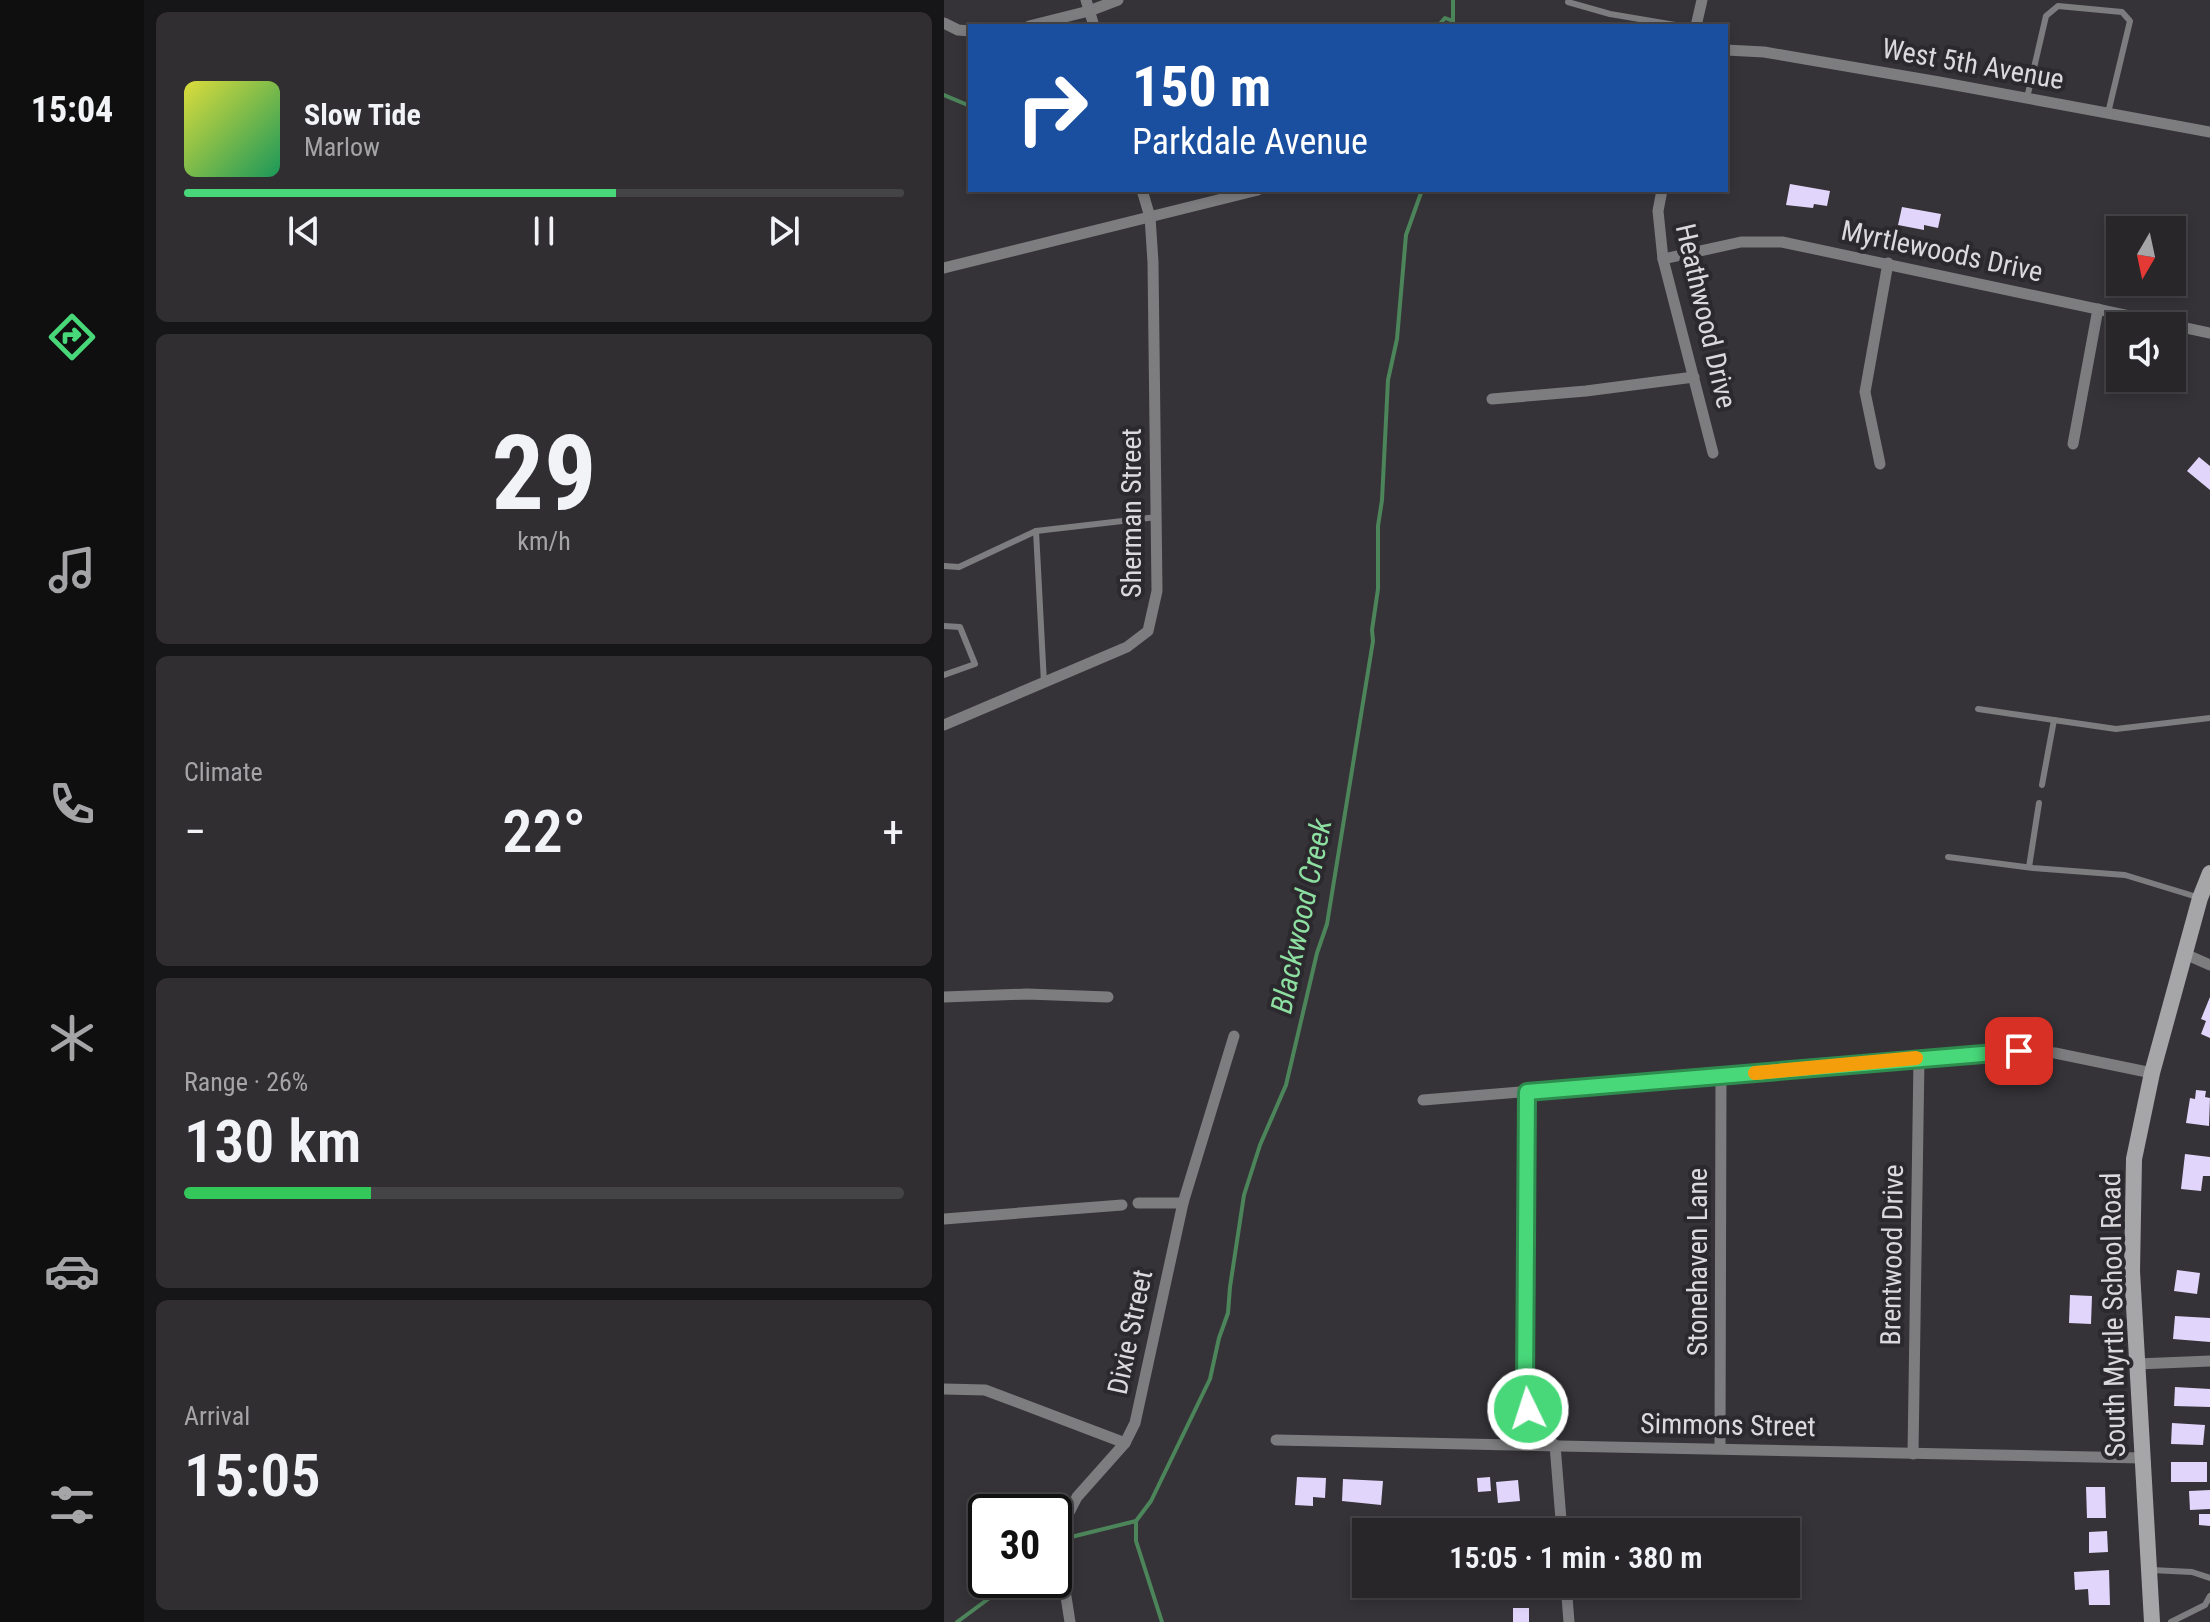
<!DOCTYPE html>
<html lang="en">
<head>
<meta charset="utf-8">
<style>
  :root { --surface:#282629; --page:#302e31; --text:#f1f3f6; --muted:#a5a5a8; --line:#444346; --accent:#48d779 }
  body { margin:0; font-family:"Roboto Condensed",sans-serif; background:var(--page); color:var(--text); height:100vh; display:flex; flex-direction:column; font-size:30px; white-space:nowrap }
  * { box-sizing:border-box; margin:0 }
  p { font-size:26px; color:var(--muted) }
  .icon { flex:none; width:44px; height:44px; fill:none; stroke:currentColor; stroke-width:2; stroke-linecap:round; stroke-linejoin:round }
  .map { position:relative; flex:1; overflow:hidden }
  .panel { display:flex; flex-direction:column; gap:12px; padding:12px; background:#161517; width:800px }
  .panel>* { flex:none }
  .banner { position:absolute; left:24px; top:24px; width:760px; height:168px; border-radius:0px; box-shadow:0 4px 12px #0003,0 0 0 2px var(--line); background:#1a4fa0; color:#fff; overflow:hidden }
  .needle { width:52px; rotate:189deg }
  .fabs { position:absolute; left:1162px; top:216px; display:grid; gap:16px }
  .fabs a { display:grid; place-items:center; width:80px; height:80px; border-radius:0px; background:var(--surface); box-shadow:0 4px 12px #0003,0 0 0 2px var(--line); font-size:40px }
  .speed { position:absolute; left:24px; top:1494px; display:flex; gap:16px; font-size:40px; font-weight:700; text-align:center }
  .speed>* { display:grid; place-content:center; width:104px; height:104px; border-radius:50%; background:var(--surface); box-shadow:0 4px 12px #0003,0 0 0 2px var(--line); line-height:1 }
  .speed .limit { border:4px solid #111; border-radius:12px; background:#fff; color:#111 }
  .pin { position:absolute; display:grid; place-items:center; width:68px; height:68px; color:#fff; margin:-34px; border-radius:16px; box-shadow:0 4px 12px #0006 }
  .me { position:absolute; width:88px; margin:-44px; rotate:356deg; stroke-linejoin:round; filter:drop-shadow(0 0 6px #0008) }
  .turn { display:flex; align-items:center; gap:28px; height:168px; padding:0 32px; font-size:36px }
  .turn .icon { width:104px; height:104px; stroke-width:2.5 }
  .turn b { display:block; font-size:56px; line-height:68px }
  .big { font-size:60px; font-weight:600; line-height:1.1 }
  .panel .tile { flex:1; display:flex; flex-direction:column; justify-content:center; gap:12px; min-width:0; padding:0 28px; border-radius:12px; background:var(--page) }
  .panel .dial { align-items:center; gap:0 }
  .dial b { font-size:104px; line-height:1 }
  .song { display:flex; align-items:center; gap:24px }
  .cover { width:96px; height:96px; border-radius:12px; background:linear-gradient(135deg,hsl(60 70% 55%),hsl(150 70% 35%)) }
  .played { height:8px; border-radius:4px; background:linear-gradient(90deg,var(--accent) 60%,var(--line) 60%) }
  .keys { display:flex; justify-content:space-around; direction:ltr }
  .heat { display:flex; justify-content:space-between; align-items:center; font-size:44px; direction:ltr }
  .charge { height:12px; border-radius:6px; background:linear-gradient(90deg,#34c759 26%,var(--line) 0) }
  .trip { position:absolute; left:408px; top:1518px; width:448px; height:80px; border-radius:0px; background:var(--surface); box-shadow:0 4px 12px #0003,0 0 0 2px var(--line); font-weight:600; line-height:80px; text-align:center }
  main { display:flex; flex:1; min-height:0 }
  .tabs { display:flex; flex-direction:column; width:144px; justify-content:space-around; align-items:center; background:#100f10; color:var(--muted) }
  .tabs .icon { width:56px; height:56px }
  .tabs .current { color:var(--accent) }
  .tabs b { font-size:36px; color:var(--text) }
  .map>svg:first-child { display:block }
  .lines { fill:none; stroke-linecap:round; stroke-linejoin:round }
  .stream { stroke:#4d855b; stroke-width:4 }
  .building { fill:#e2d5fb }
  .service { stroke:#7d7c7e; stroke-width:6 }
  .minor { stroke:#7d7c7e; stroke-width:11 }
  .secondary { stroke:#a6a5a8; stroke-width:16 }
  .route-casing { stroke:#2f8c4f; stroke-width:20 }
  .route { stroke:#48d779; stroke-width:14 }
  .slow { stroke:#f59e0b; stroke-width:14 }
  .labels { text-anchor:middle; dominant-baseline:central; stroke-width:8; stroke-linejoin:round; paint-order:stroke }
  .street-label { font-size:28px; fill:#dad9dc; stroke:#2b292d }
  .water-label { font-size:30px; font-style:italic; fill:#8ddfa1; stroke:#2b292d }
</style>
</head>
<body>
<main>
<nav class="tabs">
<b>15:04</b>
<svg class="icon current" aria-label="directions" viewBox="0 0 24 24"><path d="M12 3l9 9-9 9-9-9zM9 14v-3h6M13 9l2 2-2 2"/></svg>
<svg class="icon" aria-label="music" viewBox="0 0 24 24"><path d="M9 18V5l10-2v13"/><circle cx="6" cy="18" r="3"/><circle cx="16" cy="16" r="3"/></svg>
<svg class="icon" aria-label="phone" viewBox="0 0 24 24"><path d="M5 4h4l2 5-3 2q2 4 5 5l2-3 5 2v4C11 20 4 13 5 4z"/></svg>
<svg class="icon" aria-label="climate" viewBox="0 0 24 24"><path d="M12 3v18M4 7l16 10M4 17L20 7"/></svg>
<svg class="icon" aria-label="car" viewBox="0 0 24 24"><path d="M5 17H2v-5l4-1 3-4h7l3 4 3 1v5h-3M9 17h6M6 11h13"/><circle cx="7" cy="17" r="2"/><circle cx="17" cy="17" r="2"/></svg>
<svg class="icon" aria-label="filters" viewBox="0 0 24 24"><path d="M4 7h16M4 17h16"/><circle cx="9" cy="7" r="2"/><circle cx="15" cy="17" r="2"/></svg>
</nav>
<section class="panel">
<div class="tile">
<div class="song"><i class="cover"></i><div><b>Slow Tide</b><p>Marlow</p></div></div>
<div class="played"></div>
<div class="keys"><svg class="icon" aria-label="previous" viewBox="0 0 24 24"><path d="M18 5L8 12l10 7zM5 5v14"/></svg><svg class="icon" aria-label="pause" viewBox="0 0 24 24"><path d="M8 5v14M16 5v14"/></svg><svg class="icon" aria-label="next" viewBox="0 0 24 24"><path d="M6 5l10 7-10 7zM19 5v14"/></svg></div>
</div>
<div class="tile dial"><b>29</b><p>km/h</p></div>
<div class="tile"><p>Climate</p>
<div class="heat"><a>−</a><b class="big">22°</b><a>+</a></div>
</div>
<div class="tile"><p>Range · 26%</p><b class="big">130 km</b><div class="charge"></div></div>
<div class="tile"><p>Arrival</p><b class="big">15:05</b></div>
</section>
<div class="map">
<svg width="1266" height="1622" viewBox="0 0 1266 1622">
  <rect width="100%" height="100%" fill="#353337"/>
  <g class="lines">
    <g class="stream">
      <path d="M494,26L501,18L509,21"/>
      <path d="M509,26V0"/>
      <path d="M0,95L26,106"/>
      <path d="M127,1537L192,1521"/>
      <path d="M13,1622L59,1588L65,1580"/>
      <path d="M218,1622L192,1541V1521L207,1501L266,1379L275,1338L284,1313L286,1287L300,1195L316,1145L342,1085L373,953L383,924L429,641L428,630L434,589V526L438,500L444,380L453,339L462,235L478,190"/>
    </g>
  </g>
  <g class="building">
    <path d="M846,184L886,191L883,206L870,204L869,208L842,205Z"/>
    <path d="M958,207L997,214L994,228L980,225V230L954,225Z"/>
    <path d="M1255,457L1266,466V490L1243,471Z"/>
    <path d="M1266,997V1038L1257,1034L1262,1021L1257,1019Z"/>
    <path d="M1252,1090L1262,1091L1261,1097L1266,1098L1265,1126L1242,1123L1246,1098L1251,1099Z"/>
    <path d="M1241,1154L1266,1157V1176H1259L1257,1191L1237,1189Z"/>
    <path d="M1233,1270L1256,1273L1253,1294L1230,1291Z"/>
    <path d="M1126,1295L1148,1296L1147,1324L1125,1323Z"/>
    <path d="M1231,1316L1266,1318V1342L1229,1339Z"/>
    <path d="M1231,1387L1266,1389V1407L1230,1406Z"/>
    <path d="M1228,1423L1261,1425L1259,1445L1227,1444Z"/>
    <rect x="1227" y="1462" width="36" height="20"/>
    <path d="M353,1477L382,1478L381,1498L369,1497V1506L351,1505Z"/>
    <path d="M546,1477L547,1491L534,1492L533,1478Z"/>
    <path d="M399,1479L439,1481L437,1505L398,1501Z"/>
    <path d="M574,1480L576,1501L554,1503L552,1482Z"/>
    <path d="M1142,1487H1161L1162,1518H1143Z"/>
    <path d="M1266,1490V1509L1246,1510L1245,1491Z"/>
    <path d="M1255,1514H1266V1526L1255,1525Z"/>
    <path d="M1163,1531L1164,1552L1145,1553V1532Z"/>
    <path d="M1165,1570L1166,1605H1145L1144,1589L1131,1590L1130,1572Z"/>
    <path d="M560,1584H585V1589L561,1592Z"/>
    <rect x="569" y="1608" width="16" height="14"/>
  </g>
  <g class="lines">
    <g class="service">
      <path d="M624,2L666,14L737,26"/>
      <path d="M1083,98L1102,16L1114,6L1178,12L1186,21L1164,113"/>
      <path d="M92,531L100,683"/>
      <path d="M0,566L15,567L92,531L213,517"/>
      <path d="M0,626L16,627L31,664L0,675"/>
      <path d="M1034,709L1110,720"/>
      <path d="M1098,785L1110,720L1172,729L1266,718"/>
      <path d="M1004,857L1089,868L1181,875L1253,897"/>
      <path d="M1085,867L1095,803"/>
      <path d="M1207,1570L1248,1572L1266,1578"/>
      <path d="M1227,1622L1261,1605L1266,1596"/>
    </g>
    <g class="minor">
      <path d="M142,0L150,26"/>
      <path d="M0,23L14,30L26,31"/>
      <path d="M85,26L145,11L174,0"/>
      <path d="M752,26L758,0"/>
      <path d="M782,50L820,52L995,82L1266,132"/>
      <path d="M718,190L714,211L719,259L769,453"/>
      <path d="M719,259L797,242H838L1266,333"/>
      <path d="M0,268L314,190"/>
      <path d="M548,399L642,391L750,377"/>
      <path d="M1129,444L1154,309"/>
      <path d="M936,464L921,392L944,263"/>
      <path d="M0,725L183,647L204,631L213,591L209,262L206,217L198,190"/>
      <path d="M1241,954L1266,965"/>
      <path d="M0,997L83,994L164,997"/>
      <path d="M583,1092L581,1392L587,1427L611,1445L618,1532"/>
      <path d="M479,1100L1075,1051L1111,1053L1208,1073"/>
      <path d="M194,1203H239"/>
      <path d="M0,1219L178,1205"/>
      <path d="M1193,1364L1266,1361"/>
      <path d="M0,1389L41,1390L181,1443"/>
      <path d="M332,1440L1198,1458"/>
      <path d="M776,1448L777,1076"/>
      <path d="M969,1454L975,1058"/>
      <path d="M622,1584L625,1622"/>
      <path d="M126,1622L115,1552L117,1528L133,1497L181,1443L191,1423L239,1203L290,1036"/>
    </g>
    <path class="secondary" d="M1208,1622L1188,1271L1190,1159L1208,1073L1256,898L1266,873"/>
  </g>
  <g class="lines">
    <defs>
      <path id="route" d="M584,1409L581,1392L583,1092L1075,1051"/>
    </defs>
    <use href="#route" class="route-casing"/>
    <use href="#route" class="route"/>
    <path class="slow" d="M811,1073L972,1058"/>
  </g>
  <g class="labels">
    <g class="street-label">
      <text transform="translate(1029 64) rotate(10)">West 5th Avenue</text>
      <text transform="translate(998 251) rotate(12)">Myrtlewoods Drive</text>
      <text transform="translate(762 316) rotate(77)">Heathwood Drive</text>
      <text transform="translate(187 513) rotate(-90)">Sherman Street</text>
      <text transform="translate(948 1255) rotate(-89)">Brentwood Drive</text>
      <text transform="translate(753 1262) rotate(-90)">Stonehaven Lane</text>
      <text transform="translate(1169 1315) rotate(-91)">South Myrtle School Road</text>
      <text transform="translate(186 1332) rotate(-78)">Dixie Street</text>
      <text transform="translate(784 1425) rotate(1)">Simmons Street</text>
    </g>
    <g class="water-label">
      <text transform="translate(357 916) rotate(-78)">Blackwood Creek</text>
    </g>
  </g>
</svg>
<div class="fabs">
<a><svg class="needle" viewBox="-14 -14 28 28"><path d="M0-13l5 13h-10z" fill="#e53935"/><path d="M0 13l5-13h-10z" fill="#a5a5a8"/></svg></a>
<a><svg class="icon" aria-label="sound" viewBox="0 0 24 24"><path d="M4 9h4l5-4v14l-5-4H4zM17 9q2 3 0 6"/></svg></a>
</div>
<div class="speed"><div class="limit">30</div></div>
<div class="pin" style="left:1075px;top:1051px;background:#d93025"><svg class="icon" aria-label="arrive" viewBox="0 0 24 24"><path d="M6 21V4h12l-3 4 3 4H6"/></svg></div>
<svg class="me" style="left:584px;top:1409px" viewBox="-20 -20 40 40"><circle r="17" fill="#48d779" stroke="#fff" stroke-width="3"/><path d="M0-11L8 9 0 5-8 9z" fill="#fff"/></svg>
<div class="trip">15:05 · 1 min · 380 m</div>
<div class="banner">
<div class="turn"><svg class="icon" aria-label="right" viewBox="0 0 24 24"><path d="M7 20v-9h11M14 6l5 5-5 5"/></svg><div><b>150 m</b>Parkdale Avenue</div></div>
</div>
</div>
</main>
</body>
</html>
